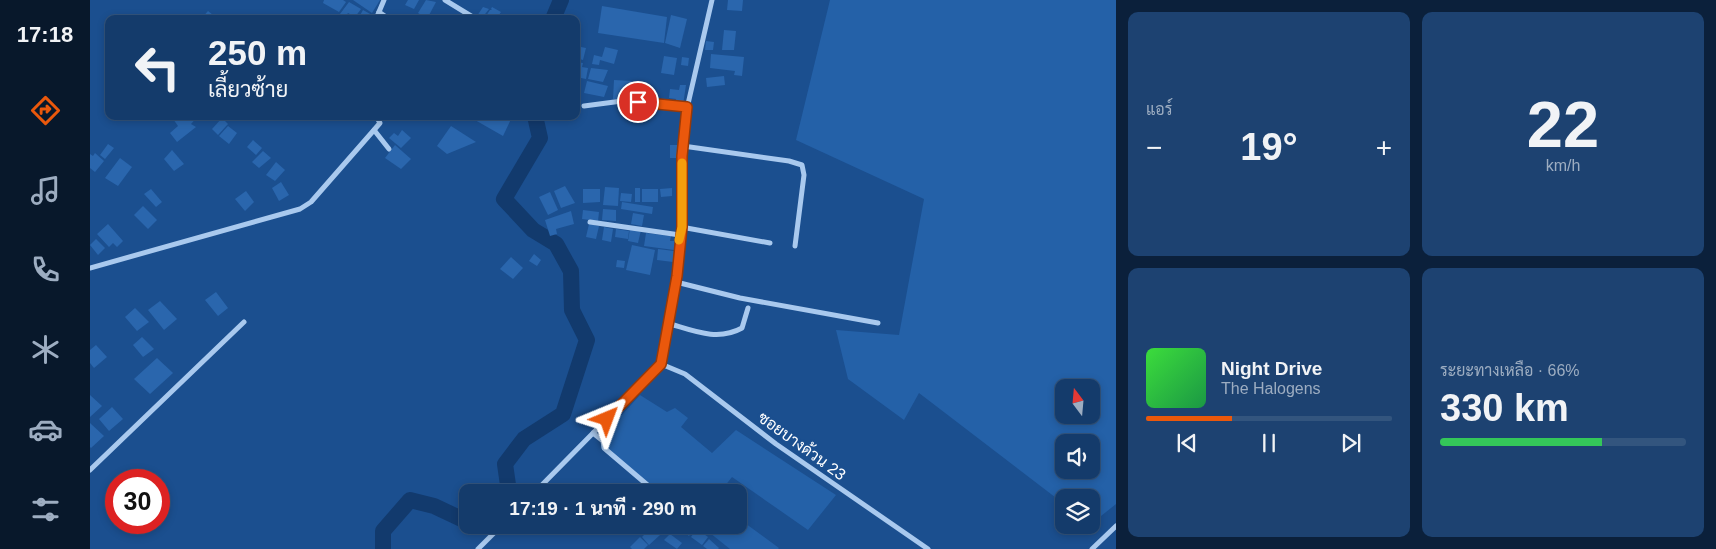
<!DOCTYPE html>
<html lang="th">
<head>
<meta charset="utf-8">
<style>
  :root { --surface:#143b6b; --page:#1d4271; --text:#f1f3f6; --muted:#9dadc1; --line:#33557e; --accent:#ea580c }
  body { margin:0; font-family:Helvetica,Sarabun,sans-serif; background:var(--page); color:var(--text); height:100vh; display:flex; flex-direction:column; font-size:19px; white-space:nowrap }
  * { box-sizing:border-box; margin:0 }
  p { font-size:16px; color:var(--muted) }
  .icon { flex:none; width:28px; height:28px; fill:none; stroke:currentColor; stroke-width:2; stroke-linecap:round; stroke-linejoin:round }
  .map { position:relative; flex:1; overflow:hidden }
  .details { display:flex; flex-direction:column; gap:12px; padding:12px; background:#0b203b; width:600px }
  .details>* { flex:none }
  .banner { position:absolute; left:15px; top:15px; width:475px; height:105px; border-radius:10px; box-shadow:0 2px 8px #0003,0 0 0 1px var(--line); background:#143b6b; color:var(--text); overflow:hidden }
  .needle { width:32px; rotate:344deg }
  .buttons { position:absolute; left:965px; top:379px; display:grid; gap:10px }
  .buttons a { display:grid; place-items:center; width:45px; height:45px; border-radius:10px; background:var(--surface); box-shadow:0 2px 8px #0003,0 0 0 1px var(--line); font-size:25px }
  .speed { position:absolute; left:15px; top:469px; display:flex; gap:10px; font-size:25px; font-weight:700; text-align:center }
  .speed>* { display:grid; place-content:center; width:65px; height:65px; border-radius:50%; background:var(--surface); box-shadow:0 2px 8px #0003,0 0 0 1px var(--line); line-height:1 }
  .speed .limit { border:8px solid #d22; background:#fff; color:#111 }
  .pin { position:absolute; display:grid; place-items:center; width:42px; height:42px; color:#fff; margin:-21px; border:2px solid #fff; border-radius:50%; box-shadow:0 1px 5px #0007 }
  .me { position:absolute; width:55px; margin:-28px; rotate:44deg; stroke-linejoin:round; filter:drop-shadow(0 0 4px #0008) }
  .turn { display:flex; align-items:center; gap:18px; height:105px; padding:0 20px; font-size:22px }
  .turn .icon { width:65px; height:65px; stroke-width:2.5 }
  .turn b { display:block; font-size:35px; line-height:42px }
  .big { font-size:38px; font-weight:800; line-height:1.1 }
  .details .widget { flex:1; display:flex; flex-direction:column; justify-content:center; gap:8px; min-width:0; padding:0 18px; border-radius:10px; background:var(--page) }
  .details .dial { align-items:center; gap:0 }
  .dial b { font-size:65px; line-height:1 }
  .song { display:flex; align-items:center; gap:15px }
  .cover { width:60px; height:60px; border-radius:8px; background:linear-gradient(135deg,hsl(120 70% 55%),hsl(140 70% 35%)) }
  .played { height:5px; border-radius:2px; background:linear-gradient(90deg,var(--accent) 35%,var(--line) 35%) }
  .keys { display:flex; justify-content:space-around; direction:ltr }
  .heat { display:flex; justify-content:space-between; align-items:center; font-size:28px; direction:ltr }
  .charge { height:8px; border-radius:4px; background:linear-gradient(90deg,#34c759 66%,var(--line) 0) }
  .details .tiles { flex:1; display:grid; gap:12px; grid-template-columns:repeat(2,1fr) }
  .trip { position:absolute; left:369px; top:484px; width:288px; height:50px; border-radius:10px; background:var(--surface); box-shadow:0 2px 8px #0003,0 0 0 1px var(--line); font-weight:800; line-height:50px; text-align:center }
  main { display:flex; flex:1; min-height:0 }
  .dock { display:flex; flex-direction:column; width:90px; justify-content:space-around; align-items:center; background:#08182b; color:var(--muted) }
  .dock .icon { width:35px; height:35px }
  .dock .selected { color:var(--accent) }
  .dock b { font-size:22px; color:var(--text) }
  .map>svg:first-child { display:block }
  .green { fill:#2461a8; fill-rule:evenodd }
  .lines { fill:none; stroke-linecap:round; stroke-linejoin:round }
  .river { stroke:#123a6d; stroke-width:16 }
  .building { fill:#2a66ad }
  .minor { stroke:#a9c9ee; stroke-width:5 }
  .route-casing { stroke:#983908; stroke-width:12 }
  .route { stroke:#ea580c; stroke-width:9 }
  .slow { stroke:#f59e0b; stroke-width:9 }
  .labels { text-anchor:middle; dominant-baseline:central; stroke-width:5; stroke-linejoin:round; paint-order:stroke }
  .street-label { font-size:16px; fill:#fff; stroke:#1b4f8f }
</style>
</head>
<body>
<main>
<nav class="dock">
<b>17:18</b>
<svg class="icon selected" aria-label="directions" viewBox="0 0 24 24"><path d="M12 3l9 9-9 9-9-9zM9 14v-3h6M13 9l2 2-2 2"/></svg>
<svg class="icon" aria-label="music" viewBox="0 0 24 24"><path d="M9 18V5l10-2v13"/><circle cx="6" cy="18" r="3"/><circle cx="16" cy="16" r="3"/></svg>
<svg class="icon" aria-label="phone" viewBox="0 0 24 24"><path d="M5 4h4l2 5-3 2q2 4 5 5l2-3 5 2v4C11 20 4 13 5 4z"/></svg>
<svg class="icon" aria-label="climate" viewBox="0 0 24 24"><path d="M12 3v18M4 7l16 10M4 17L20 7"/></svg>
<svg class="icon" aria-label="car" viewBox="0 0 24 24"><path d="M5 17H2v-5l4-1 3-4h7l3 4 3 1v5h-3M9 17h6M6 11h13"/><circle cx="7" cy="17" r="2"/><circle cx="17" cy="17" r="2"/></svg>
<svg class="icon" aria-label="filters" viewBox="0 0 24 24"><path d="M4 7h16M4 17h16"/><circle cx="9" cy="7" r="2"/><circle cx="15" cy="17" r="2"/></svg>
</nav>
<div class="map">
<svg width="1026" height="549" viewBox="0 0 1026 549">
  <rect width="100%" height="100%" fill="#1b4f8f"/>
  <g class="green">
    <path d="M740,0H1026V504L1001,524V498H974V504L829,393L814,420L758,379L746,330L809,335L834,199L706,140ZM974,388H1001V415H974ZM974,442H1001V470H974Z"/>
    <path d="M550,395L577,412L585,408L598,418L591,427L622,453L646,430L746,495L718,530L642,477L630,492H569L511,447L512,437Z"/>
    <path d="M648,518L689,548L688,549H640L610,525H648Z"/>
  </g>
  <g class="lines">
    <g class="river">
      <path d="M463,19L471,0"/>
      <path d="M419,492L415,464L434,439L473,414L497,340L482,310L481,271L466,244L443,230L414,199L450,138L445,116"/>
      <path d="M293,549V531L320,500L344,506L378,522"/>
    </g>
  </g>
  <g class="building">
    <path d="M234,0H253L256,2L249,12L233,3Z"/>
    <path d="M263,0H290L282,13Z"/>
    <path d="M318,0H329L324,9L315,5Z"/>
    <path d="M336,0L346,2L337,19L328,13Z"/>
    <path d="M638,0H653L652,11L637,10Z"/>
    <path d="M259,2L271,9L265,17L258,13L255,17L250,14Z"/>
    <path d="M512,6L577,17L574,43L508,33Z"/>
    <path d="M393,7L399,9L392,18L387,16Z"/>
    <path d="M402,7L411,12L406,19H394L400,10H402L401,9Z"/>
    <path d="M273,10L282,15L279,19L269,17Z"/>
    <path d="M118,11L128,19H111Z"/>
    <path d="M581,15L597,19L590,48L575,43Z"/>
    <path d="M634,30L646,31L644,50H632Z"/>
    <path d="M616,41L624,42L623,50H615Z"/>
    <path d="M486,46L496,48L493,60L486,58Z"/>
    <path d="M515,47L528,50L524,64L510,60L509,65L502,64L504,55L512,57Z"/>
    <path d="M621,54L654,57L652,76L644,75L645,71L620,68Z"/>
    <path d="M574,56L587,58L584,75L571,73Z"/>
    <path d="M592,57L599,58L598,66L591,65Z"/>
    <path d="M486,62L493,63L492,67L498,68L496,79L486,77Z"/>
    <path d="M501,68L518,70L513,82L498,79Z"/>
    <path d="M634,76L635,85L617,87L616,78Z"/>
    <path d="M524,80L542,81L541,88H536V99H523Z"/>
    <path d="M497,81L518,86L514,97L494,93Z"/>
    <path d="M590,85H596L593,105L585,104L586,99L579,98L580,89L589,90Z"/>
    <path d="M81,116H108L101,124L106,127L87,142L80,133L88,126Z"/>
    <path d="M387,116H420L422,117L413,136L385,120Z"/>
    <path d="M132,118L138,124L128,135L122,129Z"/>
    <path d="M138,126L147,133L139,144L129,136Z"/>
    <path d="M361,126L386,142L357,154L347,146Z"/>
    <path d="M312,130L321,138L311,148L299,138L304,133L308,136Z"/>
    <path d="M163,140L172,148L166,155L157,147Z"/>
    <path d="M18,144L24,148L15,159L10,155Z"/>
    <path d="M305,145L321,159L311,169L295,158Z"/>
    <rect x="580" y="145" width="8" height="13"/>
    <path d="M82,150L94,164L84,171L74,159Z"/>
    <path d="M173,151L181,158L169,168L162,162Z"/>
    <path d="M5,153L14,161L5,172L0,168V154L3,156Z"/>
    <path d="M30,158L42,167L28,186L15,178Z"/>
    <path d="M186,162L195,170L185,181L176,175Z"/>
    <path d="M191,182L199,195L189,201L182,188Z"/>
    <path d="M475,186L485,203L471,208L464,191Z"/>
    <path d="M515,187L529,188L528,206L513,205Z"/>
    <rect x="545" y="188" width="5" height="14"/>
    <path d="M582,188V196L571,197L570,189Z"/>
    <path d="M61,189L72,202L66,207L54,194Z"/>
    <path d="M493,189H510V202L493,203Z"/>
    <rect x="552" y="189" width="16" height="13"/>
    <path d="M156,191L164,202L155,211L145,199Z"/>
    <path d="M460,192L468,210L458,215L449,197Z"/>
    <path d="M531,193L542,194L541,202L530,201Z"/>
    <path d="M532,202L563,207L562,214L531,209Z"/>
    <path d="M53,206L67,220L58,229L44,215Z"/>
    <path d="M513,209L526,210V221L512,220Z"/>
    <path d="M493,210L509,212L508,221L492,219Z"/>
    <path d="M481,211L484,224L466,229L467,234L460,236L455,220Z"/>
    <path d="M543,213L554,215L552,226L541,224Z"/>
    <path d="M18,224L33,241L27,247L23,243L19,247L7,234Z"/>
    <path d="M499,224L509,226L506,239L496,237Z"/>
    <path d="M514,227L523,229L521,242L512,240Z"/>
    <path d="M540,228L551,230L548,243L538,241Z"/>
    <path d="M526,229L539,231L538,239L525,237Z"/>
    <path d="M556,233L581,236L580,241H585L584,250L554,246Z"/>
    <path d="M6,239L15,248L8,255L0,245Z"/>
    <path d="M542,245L565,250L560,275L536,270Z"/>
    <path d="M568,249L584,251L583,262L567,260Z"/>
    <path d="M444,254L451,260L447,266L439,261Z"/>
    <path d="M421,257L433,268L423,279L410,269Z"/>
    <path d="M527,260L535,261L534,268L526,267Z"/>
    <path d="M126,292L138,308L128,316L115,300Z"/>
    <path d="M70,301L87,319L74,330L58,310Z"/>
    <path d="M45,308L59,322L47,331L35,317Z"/>
    <path d="M52,337L64,349L53,357L43,345Z"/>
    <path d="M6,345L17,357L4,368L0,363V350Z"/>
    <path d="M67,358L83,373L60,394L44,379Z"/>
    <path d="M0,395L12,406L0,417Z"/>
    <path d="M22,407L33,419L19,431L9,419Z"/>
    <path d="M0,423L14,436L1,448L0,447Z"/>
    <path d="M564,525H581L572,533Z"/>
    <path d="M590,525H603L606,527L599,536L588,527Z"/>
    <path d="M562,527L570,535L559,545L552,537Z"/>
    <path d="M607,529L618,537L612,545L601,537Z"/>
    <path d="M580,534L592,543L587,549L574,540Z"/>
    <path d="M550,537L558,545L554,549H542L540,547Z"/>
    <path d="M619,539L629,548L628,549H617L613,546Z"/>
  </g>
  <g class="lines">
    <g class="minor">
      <path d="M355,0L386,19"/>
      <path d="M289,12L299,19"/>
      <path d="M286,19L294,0"/>
      <path d="M494,106L532,101L597,107"/>
      <path d="M284,130L299,149"/>
      <path d="M593,146L699,161L712,165L714,175L705,246"/>
      <path d="M500,222L590,235"/>
      <path d="M591,227L680,243"/>
      <path d="M0,268L210,209L221,202L284,130L290,123L286,116"/>
      <path d="M586,282L650,298L788,323"/>
      <path d="M577,323C602,330 627,342 652,328L658,308"/>
      <path d="M571,364L595,374L686,444L838,549"/>
      <path d="M503,433L513,441L514,448L561,488"/>
      <path d="M0,470L154,322"/>
      <path d="M445,492L571,364L587,276L591,227L592,156L595,117L622,0"/>
      <path d="M388,549L412,525"/>
      <path d="M1002,549L1026,526"/>
    </g>
  </g>
  <g class="lines">
    <defs>
      <path id="route" d="M517,419L571,364L587,276L592,227V156L597,107L548,102"/>
    </defs>
    <use href="#route" class="route-casing"/>
    <use href="#route" class="route"/>
    <path class="slow" d="M589,240L592,227V163"/>
  </g>
  <g class="labels">
    <g class="street-label">
      <text transform="translate(712 446) rotate(36)">ซอยบางด้วน 23</text>
    </g>
  </g>
</svg>
<div class="buttons">
<a><svg class="needle" viewBox="-14 -14 28 28"><path d="M0-13l5 13h-10z" fill="#e53935"/><path d="M0 13l5-13h-10z" fill="#9dadc1"/></svg></a>
<a><svg class="icon" aria-label="sound" viewBox="0 0 24 24"><path d="M4 9h4l5-4v14l-5-4H4zM17 9q2 3 0 6"/></svg></a>
<a><svg class="icon" aria-label="layers" viewBox="0 0 24 24"><path d="M12 4l9 5-9 5-9-5zM3 14l9 5 9-5"/></svg></a>
</div>
<div class="speed"><div class="limit">30</div></div>
<div class="pin" style="left:548px;top:102px;background:#d93025"><svg class="icon" aria-label="arrive" viewBox="0 0 24 24"><path d="M6 21V4h12l-3 4 3 4H6"/></svg></div>
<svg class="me" style="left:517px;top:419px" viewBox="-20 -20 40 40"><path d="M0-17L14 15 0 8-14 15z" fill="#ea580c" stroke="#fff" stroke-width="4"/></svg>
<div class="trip">17:19 · 1 นาที · 290 m</div>
<div class="banner">
<div class="turn"><svg class="icon" aria-label="left" viewBox="0 0 24 24"><path d="M17 20v-9H6M10 6l-5 5 5 5"/></svg><div><b>250 m</b>เลี้ยวซ้าย</div></div>
</div>
</div>
<section class="details">
<div class="tiles">
<div class="widget"><p>แอร์</p>
<div class="heat"><a>−</a><b class="big">19°</b><a>+</a></div>
</div>
<div class="widget dial"><b>22</b><p>km/h</p></div>
<div class="widget">
<div class="song"><i class="cover"></i><div><b>Night Drive</b><p>The Halogens</p></div></div>
<div class="played"></div>
<div class="keys"><svg class="icon" aria-label="previous" viewBox="0 0 24 24"><path d="M18 5L8 12l10 7zM5 5v14"/></svg><svg class="icon" aria-label="pause" viewBox="0 0 24 24"><path d="M8 5v14M16 5v14"/></svg><svg class="icon" aria-label="next" viewBox="0 0 24 24"><path d="M6 5l10 7-10 7zM19 5v14"/></svg></div>
</div>
<div class="widget"><p>ระยะทางเหลือ · 66%</p><b class="big">330 km</b><div class="charge"></div></div>
</div>
</section>
</main>
</body>
</html>
